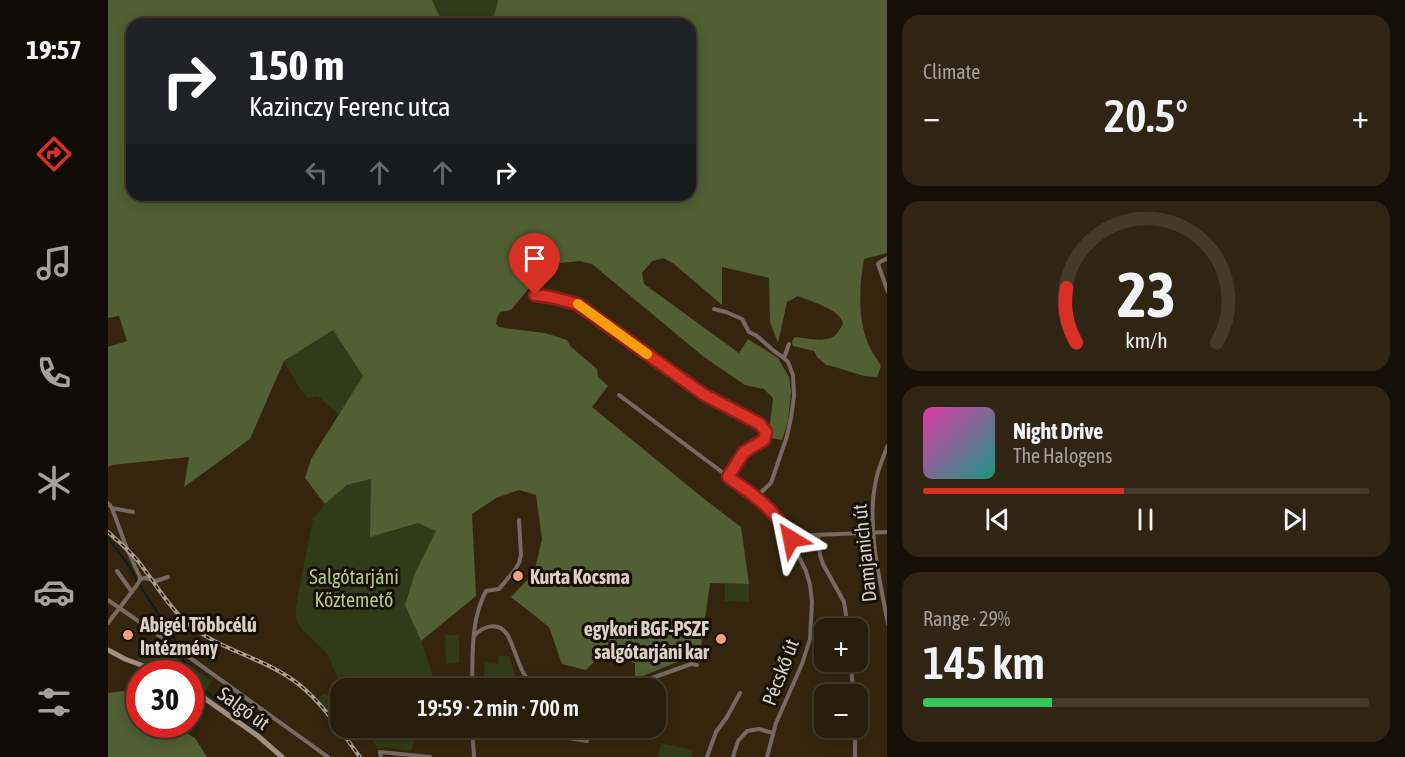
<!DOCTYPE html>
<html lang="en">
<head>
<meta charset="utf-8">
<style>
  :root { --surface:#281c0b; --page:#302514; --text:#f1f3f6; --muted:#a5a19d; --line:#443a2c; --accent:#d93025 }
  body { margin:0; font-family:"Asap Condensed",sans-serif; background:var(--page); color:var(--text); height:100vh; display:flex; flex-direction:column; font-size:22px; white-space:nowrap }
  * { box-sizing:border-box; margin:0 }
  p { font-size:20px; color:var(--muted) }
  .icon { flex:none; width:33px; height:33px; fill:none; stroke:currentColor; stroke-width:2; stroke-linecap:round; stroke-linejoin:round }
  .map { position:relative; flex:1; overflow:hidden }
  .panel { display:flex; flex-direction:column; gap:15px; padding:15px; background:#160f06; width:518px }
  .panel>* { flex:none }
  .banner { position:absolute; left:18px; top:18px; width:570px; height:183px; border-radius:18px; box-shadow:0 3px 15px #0003,0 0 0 2px var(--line); background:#202124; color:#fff; overflow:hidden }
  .fabs { position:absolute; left:706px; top:618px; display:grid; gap:12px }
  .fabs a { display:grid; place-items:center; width:54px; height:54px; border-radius:12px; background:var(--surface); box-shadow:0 3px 15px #0003,0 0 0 2px var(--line); font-size:30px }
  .speed { position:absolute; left:18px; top:660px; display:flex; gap:12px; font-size:30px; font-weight:700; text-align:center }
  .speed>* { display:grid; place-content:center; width:78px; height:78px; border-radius:50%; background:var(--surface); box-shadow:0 3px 15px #0003,0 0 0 2px var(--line); line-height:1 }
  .speed .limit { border:9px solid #d22; background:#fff; color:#111 }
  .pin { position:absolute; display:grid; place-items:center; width:51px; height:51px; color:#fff; margin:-62px -26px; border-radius:50% 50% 50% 0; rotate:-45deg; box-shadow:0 0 6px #0007 }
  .pin .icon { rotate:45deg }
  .me { position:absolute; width:66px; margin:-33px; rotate:325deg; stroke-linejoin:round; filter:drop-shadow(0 0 4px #0008) }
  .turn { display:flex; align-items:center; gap:21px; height:126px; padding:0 24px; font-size:27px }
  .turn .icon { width:78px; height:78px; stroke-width:2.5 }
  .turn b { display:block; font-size:42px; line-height:51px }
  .lanes { display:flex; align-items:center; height:57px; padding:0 24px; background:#0003; justify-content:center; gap:30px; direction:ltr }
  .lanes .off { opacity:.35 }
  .big { font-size:45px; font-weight:600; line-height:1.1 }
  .panel .card { flex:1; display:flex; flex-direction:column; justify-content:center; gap:9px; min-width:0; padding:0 21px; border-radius:18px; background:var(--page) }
  .panel .dial { align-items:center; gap:0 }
  .dial svg { height:156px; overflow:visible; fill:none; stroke:var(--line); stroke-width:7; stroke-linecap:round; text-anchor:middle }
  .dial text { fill:var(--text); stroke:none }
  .song { display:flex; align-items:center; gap:18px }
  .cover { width:72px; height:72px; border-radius:9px; background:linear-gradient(135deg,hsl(320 70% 55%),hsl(170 70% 35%)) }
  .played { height:6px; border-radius:3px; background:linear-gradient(90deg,var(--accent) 45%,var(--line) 45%) }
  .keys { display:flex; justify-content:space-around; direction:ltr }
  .heat { display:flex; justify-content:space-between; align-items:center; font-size:33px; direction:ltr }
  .charge { height:9px; border-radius:4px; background:linear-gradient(90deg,#34c759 29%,var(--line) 0) }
  .trip { position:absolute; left:222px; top:678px; width:336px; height:60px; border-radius:18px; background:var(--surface); box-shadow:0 3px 15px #0003,0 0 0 2px var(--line); font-weight:600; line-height:60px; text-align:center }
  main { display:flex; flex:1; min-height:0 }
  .dock { display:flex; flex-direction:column; width:108px; justify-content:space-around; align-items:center; background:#100b04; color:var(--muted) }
  .dock .icon { width:42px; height:42px }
  .dock .active { color:var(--accent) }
  .dock b { font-size:27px; color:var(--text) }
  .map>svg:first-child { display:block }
  .green { fill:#313b19 }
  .forest { fill:#515f32 }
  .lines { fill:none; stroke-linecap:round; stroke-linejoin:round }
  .stream { stroke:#001b24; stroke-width:1.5 }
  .street { stroke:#766a62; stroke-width:4 }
  .secondary { stroke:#a18f82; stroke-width:5 }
  .rail-casing { stroke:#aa9d8d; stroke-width:4 }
  .rail { stroke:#171007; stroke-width:1.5; stroke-dasharray:4.5; stroke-linecap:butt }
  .route-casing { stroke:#8d1f18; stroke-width:15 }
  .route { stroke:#d93025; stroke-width:10 }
  .slow { stroke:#f59e0b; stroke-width:10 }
  .poi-dot { fill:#f2a17e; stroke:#171007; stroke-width:2 }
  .labels { text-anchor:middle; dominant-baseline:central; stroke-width:6; stroke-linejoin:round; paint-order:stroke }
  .street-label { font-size:20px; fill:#dbd0c3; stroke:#171007 }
  .park-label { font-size:20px; fill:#b2ca82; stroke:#171007 }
  .poi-label { font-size:20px; font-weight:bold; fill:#dbd0c3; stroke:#171007; text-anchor:start }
</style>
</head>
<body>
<main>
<nav class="dock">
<b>19:57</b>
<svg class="icon active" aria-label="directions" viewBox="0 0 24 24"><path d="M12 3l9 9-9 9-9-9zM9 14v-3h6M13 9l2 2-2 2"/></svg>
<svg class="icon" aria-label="music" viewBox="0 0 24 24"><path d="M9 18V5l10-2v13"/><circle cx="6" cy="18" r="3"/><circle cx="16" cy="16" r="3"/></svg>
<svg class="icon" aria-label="phone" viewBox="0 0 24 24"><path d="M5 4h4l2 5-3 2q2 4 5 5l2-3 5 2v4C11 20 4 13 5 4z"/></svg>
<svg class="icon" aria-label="climate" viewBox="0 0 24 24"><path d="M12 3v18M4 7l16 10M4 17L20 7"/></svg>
<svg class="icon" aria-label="car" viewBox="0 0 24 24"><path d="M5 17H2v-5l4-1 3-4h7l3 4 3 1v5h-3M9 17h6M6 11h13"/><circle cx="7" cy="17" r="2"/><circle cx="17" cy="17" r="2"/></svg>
<svg class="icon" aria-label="filters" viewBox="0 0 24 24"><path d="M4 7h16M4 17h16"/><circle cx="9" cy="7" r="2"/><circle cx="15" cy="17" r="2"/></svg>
</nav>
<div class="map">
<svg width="780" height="757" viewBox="0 0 780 757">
  <rect width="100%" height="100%" fill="#35250f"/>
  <g class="green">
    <path d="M324,0H390L389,5L383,24H335Z"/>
    <path d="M225,330L255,376L231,415L210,396L201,398L192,389L176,361Z"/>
    <path d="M263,479V536L310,523L328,531L307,573L298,605L313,641L329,688H234L219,653L193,628L188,618V606L205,519L217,504L239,485Z"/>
    <path d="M617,584H641V602L617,601Z"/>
    <path d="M337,635H351V663L338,664Z"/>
    <path d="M51,643L70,657L78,669L75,673H69L29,660L35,652L41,656Z"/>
    <path d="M391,656H401C405,668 408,680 418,688H398V678L376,676L377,663L390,664Z"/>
    <path d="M77,662L104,681L98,691L89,684Z"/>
    <path d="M218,693L232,717V727L210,698Z"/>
    <path d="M257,728H309L303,751L277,747L270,749Z"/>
    <path d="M553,743L585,750L584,757H550Z"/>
  </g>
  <g class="forest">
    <path d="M0,0H324L335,24H24V195H582V24H383L389,5L390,0H779V253L756,259C751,287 749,323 763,350C766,355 770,361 773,366L769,377L756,376L727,367L718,365L709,357L706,351L685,346L684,341L687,337C698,338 717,343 726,336C730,333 733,327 735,324C733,309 703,302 690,296L679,302L670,343L662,322L661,278L614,267V305L566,264L556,258L544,261L534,273L536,284L631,353L640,339L670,358L681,377L683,392L680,421L674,440L663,438L661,432L665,398L656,389L637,385L596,357L484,264L472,261L441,264L403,310L392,312L389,318L388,324L391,327L396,328L437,333L459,340L462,346L489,369L490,377L500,386L484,407L595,498L633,527L641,584L602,583L592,653L527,679V663L495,653L478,670L454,664L441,627L403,597L426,573L434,539L428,495L411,490L388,498L364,514L368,596L313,641L297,605L307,573L328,531L310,523L262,537L263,479L239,485L217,504L197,478L203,459L255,376L225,330L176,361L142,439L76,487L81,457L4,465L0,467V347L19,341L11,316L0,318Z"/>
    <path d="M15,691L31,702L32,724L65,725L87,738L99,757H0V693Z"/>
  </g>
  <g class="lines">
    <g class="stream">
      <path d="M0,538L21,566L29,581L68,641"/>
      <path d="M75,660L82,672"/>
      <path d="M82,674L88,684L148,731"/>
    </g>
    <g class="street">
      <path d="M780,258L772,262L770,264L780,292"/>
      <path d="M427,295L443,297L469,304L595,394L652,424L658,432L655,441L636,452L628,463L620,477"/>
      <path d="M606,309L618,312L634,319L641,332L649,336L666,351L676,358L680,362L685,375L686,396L683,418L679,436L663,483L648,497"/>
      <path d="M676,358L681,344"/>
      <path d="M511,395L654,502L676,527L698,571L702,585L704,602L702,639L694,664L668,723L659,757"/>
      <path d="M780,445C775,458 769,471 767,485C759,527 772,582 780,624"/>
      <path d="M0,503L4,508L19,549L32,577V580L29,585L0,623"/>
      <path d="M4,508L25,512"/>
      <path d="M710,535L712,555L715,564L736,602L740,628"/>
      <path d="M684,540L692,537L706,535L780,532"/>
      <path d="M9,571L24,592"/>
      <path d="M32,579L37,578L48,581L60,577"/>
      <path d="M0,600L56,639L220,757"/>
      <path d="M366,636C375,626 390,621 399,634C410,652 411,684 435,688"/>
      <path d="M743,662L745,694"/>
      <path d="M364,688C365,656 362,621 378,591L391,589L406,571L411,563L413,555L411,520"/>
      <path d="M497,688L544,678L583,664L589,665"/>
      <path d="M364,728L366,757"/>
      <path d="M396,728L479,741"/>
      <path d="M747,728V757"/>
      <path d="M273,757L272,752L322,757"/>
      <path d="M599,757L608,732L619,717L632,693"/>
      <path d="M625,757L630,741L639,731L651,729L665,733"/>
    </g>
    <g class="secondary">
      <path d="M0,650L17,659L57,674"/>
      <path d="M82,688L150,736L174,757"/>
    </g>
    <defs>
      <path id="rail" d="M0,532C10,541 21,550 30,561C46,581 59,605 78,622C108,648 146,655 179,676C210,695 231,729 252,757"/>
    </defs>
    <use href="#rail" class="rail-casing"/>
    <use href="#rail" class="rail"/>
  </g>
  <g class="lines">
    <defs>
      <path id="route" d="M427,295L443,297L469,304L595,394L652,424L658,432L656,440L636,452L620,477C645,494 669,511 683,539"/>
    </defs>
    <use href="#route" class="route-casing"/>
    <use href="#route" class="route"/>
    <path class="slow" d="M470,304L539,354"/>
  </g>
  <g class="poi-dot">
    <circle cx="410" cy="576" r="6"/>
    <circle cx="20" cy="635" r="6"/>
    <circle cx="613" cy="639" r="6"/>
  </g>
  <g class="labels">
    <g class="street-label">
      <text transform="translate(756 553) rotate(-96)">Damjanich út</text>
      <text transform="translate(672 672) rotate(-69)">Pécskő út</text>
      <text transform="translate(136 708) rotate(36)">Salgó út</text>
    </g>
    <g class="park-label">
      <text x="246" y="576">Salgótarjáni<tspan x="246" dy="23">Köztemető</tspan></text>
    </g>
    <g class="poi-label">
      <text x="422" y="576">Kurta Kocsma</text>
      <text x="32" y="624">Abigél Többcélú<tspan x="32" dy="23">Intézmény</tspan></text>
      <text x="601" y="628" text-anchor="end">egykori BGF-PSZF<tspan x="601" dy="23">salgótarjáni kar</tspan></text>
    </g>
  </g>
</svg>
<div class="fabs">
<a>+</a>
<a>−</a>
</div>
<div class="speed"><div class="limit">30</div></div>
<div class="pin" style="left:427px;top:295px;background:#d93025"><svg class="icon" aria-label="arrive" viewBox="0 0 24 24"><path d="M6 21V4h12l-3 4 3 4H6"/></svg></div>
<svg class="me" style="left:683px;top:539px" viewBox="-20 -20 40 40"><path d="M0-17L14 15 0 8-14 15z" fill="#d93025" stroke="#fff" stroke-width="4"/></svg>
<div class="trip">19:59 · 2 min · 700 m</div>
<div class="banner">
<div class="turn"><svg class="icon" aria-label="right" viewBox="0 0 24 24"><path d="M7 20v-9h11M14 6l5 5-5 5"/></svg><div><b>150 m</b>Kazinczy Ferenc utca</div></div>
<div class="lanes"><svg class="icon off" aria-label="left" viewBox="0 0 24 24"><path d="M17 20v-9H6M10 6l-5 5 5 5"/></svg><svg class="icon off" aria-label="ahead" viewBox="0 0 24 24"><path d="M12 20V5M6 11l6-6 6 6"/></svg><svg class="icon off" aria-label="ahead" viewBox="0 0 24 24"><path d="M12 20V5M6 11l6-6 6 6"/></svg><svg class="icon" aria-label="right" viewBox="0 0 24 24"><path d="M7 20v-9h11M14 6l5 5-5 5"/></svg></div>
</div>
</div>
<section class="panel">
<div class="card"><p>Climate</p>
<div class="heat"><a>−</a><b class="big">20.5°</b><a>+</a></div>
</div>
<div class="card dial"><svg viewBox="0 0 100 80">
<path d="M14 69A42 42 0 1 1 86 69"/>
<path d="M14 69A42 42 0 0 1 9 41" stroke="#d93025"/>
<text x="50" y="56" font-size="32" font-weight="700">23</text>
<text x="50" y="72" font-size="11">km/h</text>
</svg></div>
<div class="card">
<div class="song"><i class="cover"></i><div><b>Night Drive</b><p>The Halogens</p></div></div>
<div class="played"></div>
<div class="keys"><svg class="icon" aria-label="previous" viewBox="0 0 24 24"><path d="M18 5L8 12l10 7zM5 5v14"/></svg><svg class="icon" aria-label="pause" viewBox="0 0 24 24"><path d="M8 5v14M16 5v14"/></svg><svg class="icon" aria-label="next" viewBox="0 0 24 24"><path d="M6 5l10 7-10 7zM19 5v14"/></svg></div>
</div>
<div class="card"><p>Range · 29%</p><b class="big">145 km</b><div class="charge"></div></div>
</section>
</main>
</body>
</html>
